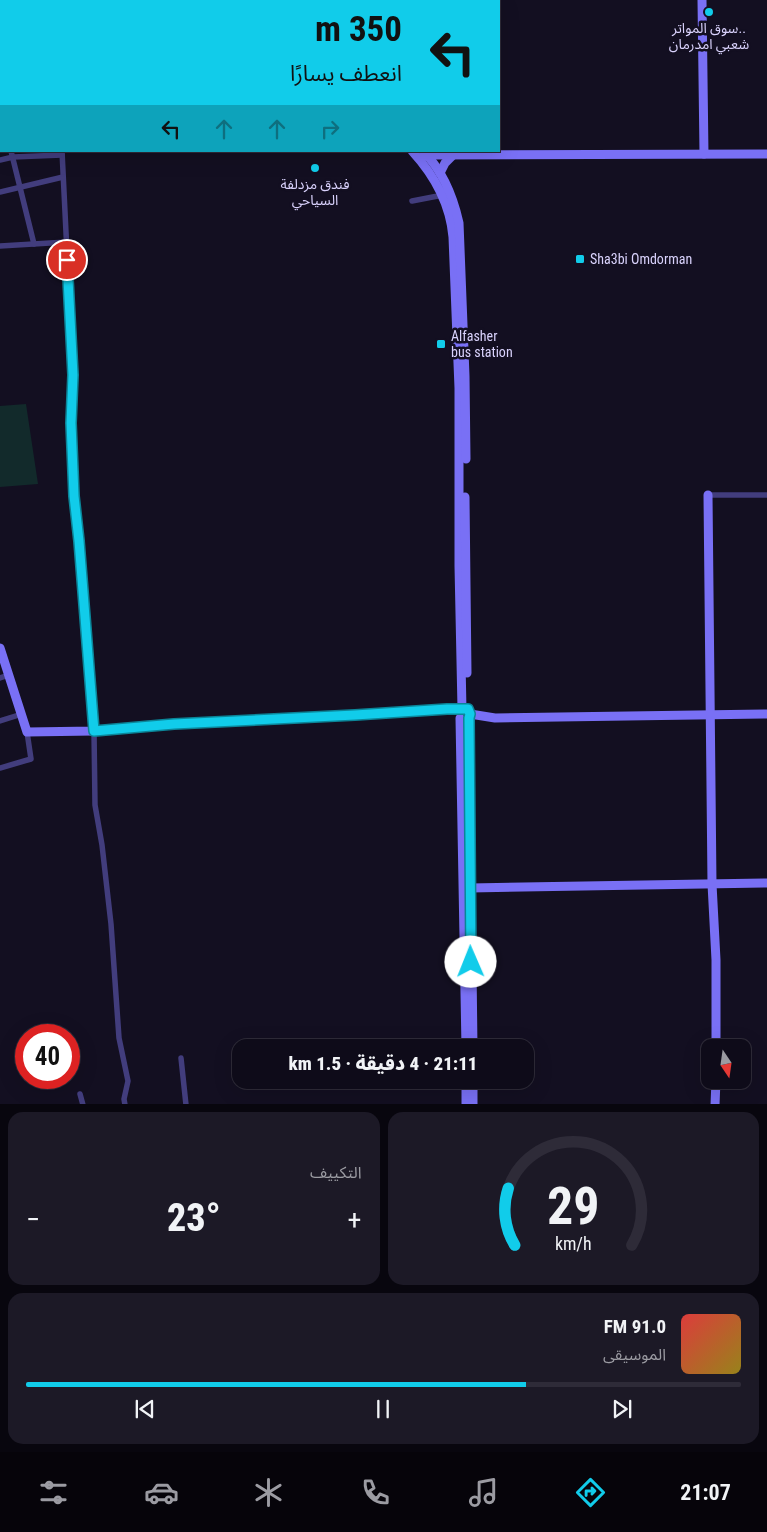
<!DOCTYPE html>
<html lang="ar">
<head>
<meta charset="utf-8">
<style>
  :root { --surface:#0e0b19; --page:#1c1926; --text:#f1f3f6; --muted:#9b9ba2; --line:#2e2b38; --accent:#11ccea }
  body { margin:0; font-family:"Roboto Condensed","Noto Sans Arabic",sans-serif; background:var(--page); color:var(--text); direction:rtl; height:100vh; display:flex; flex-direction:column; font-size:19px; white-space:nowrap }
  * { box-sizing:border-box; margin:0 }
  p { font-size:16px; color:var(--muted) }
  .icon { flex:none; width:28px; height:28px; fill:none; stroke:currentColor; stroke-width:2; stroke-linecap:round; stroke-linejoin:round }
  .map { position:relative; height:1104px; overflow:hidden; direction:ltr }
  .drawer { display:flex; flex-direction:column; gap:8px; padding:8px; background:#08060e; flex:1 }
  .drawer>* { flex:none }
  .hud { position:absolute; left:0px; top:0px; width:500px; height:152px; box-shadow:0 5px 20px #0002,0 0 0 1px var(--line); direction:rtl; background:#11ccea; color:#111; overflow:hidden }
  .needle { width:32px; rotate:167deg }
  .controls { position:absolute; left:701px; top:1039px; display:grid; gap:10px }
  .controls a { display:grid; place-items:center; width:50px; height:50px; border-radius:10px; background:var(--surface); box-shadow:0 5px 20px #0002,0 0 0 1px var(--line); font-size:25px }
  .speed { position:absolute; left:15px; top:1024px; display:flex; gap:10px; font-size:25px; font-weight:700; text-align:center }
  .speed>* { display:grid; place-content:center; width:65px; height:65px; border-radius:50%; background:var(--surface); box-shadow:0 5px 20px #0002,0 0 0 1px var(--line); line-height:1 }
  .speed .limit { border:8px solid #d22; background:#fff; color:#111 }
  .pin { position:absolute; display:grid; place-items:center; width:42px; height:42px; color:#fff; margin:-21px; border:2px solid #fff; border-radius:50%; box-shadow:0 1px 5px #0007 }
  .me { position:absolute; width:55px; margin:-28px; rotate:359deg; stroke-linejoin:round; filter:drop-shadow(0 0 4px #0008) }
  .turn { display:flex; align-items:center; gap:18px; height:105px; padding:0 15px; font-size:22px }
  .turn .icon { width:65px; height:65px; stroke-width:2.5 }
  .turn b { display:block; font-size:35px; line-height:42px }
  .lanes { display:flex; align-items:center; height:48px; padding:0 15px; background:#0003; justify-content:center; gap:25px; direction:ltr }
  .lanes .off { opacity:.35 }
  .big { font-size:38px; font-weight:800; line-height:1.1 }
  .drawer .tile { flex:1; display:flex; flex-direction:column; justify-content:center; gap:8px; min-width:0; padding:0 18px; border-radius:15px; background:var(--page) }
  .drawer .dial { align-items:center; gap:0 }
  .dial svg { height:130px; overflow:visible; fill:none; stroke:var(--line); stroke-width:7; stroke-linecap:round; text-anchor:middle }
  .dial text { fill:var(--text); stroke:none }
  .song { display:flex; align-items:center; gap:15px }
  .cover { width:60px; height:60px; border-radius:8px; background:linear-gradient(135deg,hsl(0 70% 55%),hsl(50 70% 35%)) }
  .played { height:5px; border-radius:2px; background:linear-gradient(90deg,var(--accent) 70%,var(--line) 70%) }
  .keys { display:flex; justify-content:space-around; direction:ltr }
  .heat { display:flex; justify-content:space-between; align-items:center; font-size:28px; direction:ltr }
  .drawer .tiles { flex:1; display:grid; gap:8px; grid-template-columns:1fr 1fr }
  .tile:last-child { grid-column:span 2 }
  .trip { position:absolute; left:232px; top:1039px; width:302px; height:50px; border-radius:15px; background:var(--surface); box-shadow:0 5px 20px #0002,0 0 0 1px var(--line); font-weight:800; line-height:50px; text-align:center; direction:rtl }
  .tabs { display:flex; height:80px; justify-content:space-around; align-items:center; background:#06040a; color:var(--muted) }
  .tabs .icon { width:35px; height:35px }
  .tabs .on { color:var(--accent) }
  .tabs b { font-size:22px; color:var(--text) }
  .map>svg:first-child { display:block }
  .green { fill:#122a2b }
  .lines { fill:none; stroke-linecap:round; stroke-linejoin:round }
  .street { stroke:#423d7d; stroke-width:5.5 }
  .secondary { stroke:#7970f5; stroke-width:9 }
  .route-casing { stroke:#0b8598; stroke-width:12 }
  .route { stroke:#11ccea; stroke-width:9 }
  .poi-dot { fill:#11ccea; stroke:#130f21; stroke-width:2 }
  .labels { text-anchor:middle; dominant-baseline:central; stroke-width:5; stroke-linejoin:round; paint-order:stroke }
  .poi-label { font-size:14px; fill:#d9d2fc; stroke:#130f21 }
</style>
</head>
<body>
<div class="map">
<svg width="767" height="1105" viewBox="0 0 767 1105">
  <rect width="100%" height="100%" fill="#130f21"/>
  <path class="green" d="M26,404L38,484L0,487V406Z"/>
  <g class="lines">
    <g class="street">
      <path d="M17,0V1"/>
      <path d="M53,0V1"/>
      <path d="M0,66H1"/>
      <path d="M0,96L1,103"/>
      <path d="M0,133H1"/>
      <path d="M11,151L34,244"/>
      <path d="M62,151L73,375L71,423L74,496L79,541L94,731L95,805L102,845L111,924L119,1038L128,1081L124,1099L125,1105"/>
      <path d="M0,160L13,157L62,155"/>
      <path d="M0,192L63,177"/>
      <path d="M412,201L443,195"/>
      <path d="M0,246L67,242"/>
      <path d="M708,495H767"/>
      <path d="M0,678L9,675"/>
      <path d="M0,721L22,714"/>
      <path d="M0,768L31,759L27,732"/>
      <path d="M181,1058L186,1105"/>
      <path d="M80,1094L83,1105"/>
    </g>
    <g class="secondary">
      <path d="M342,0V1"/>
      <path d="M702,0L704,154"/>
      <path d="M412,151C435,176 450,203 453,237L459,388V566L462,709"/>
      <path d="M423,151C443,171 453,196 459,223L465,376L466,459"/>
      <path d="M423,157L426,155L767,154"/>
      <path d="M440,173L445,163L453,155"/>
      <path d="M708,495L712,884L716,960V1048"/>
      <path d="M465,497L467,673"/>
      <path d="M0,648L27,732L94,731L174,724L355,715L447,709L461,710"/>
      <path d="M470,714L495,718L767,714"/>
      <path d="M460,718L466,1048"/>
      <path d="M469,718L473,1048"/>
      <path d="M470,888L767,883"/>
      <path d="M466,1080V1105"/>
      <path d="M473,1080V1105"/>
      <path d="M715,1105L716,1080"/>
    </g>
  </g>
  <g class="lines">
    <defs>
      <path id="route" d="M67,260L73,375L71,423L74,496L79,541L94,731L174,724L355,715L447,709H468L470,714L469,718L471,962"/>
    </defs>
    <use href="#route" class="route-casing"/>
    <use href="#route" class="route"/>
  </g>
  <g class="poi-dot">
    <circle cx="709" cy="12" r="5"/>
    <circle cx="315" cy="168" r="5"/>
    <rect x="575" y="254" width="10" height="10" rx="2.5"/>
    <rect x="436" y="339" width="10" height="10" rx="2.5"/>
  </g>
  <g class="labels">
    <g class="poi-label">
      <text x="709" y="28">سوق المواتر..<tspan x="709" dy="16">شعبي امدرمان</tspan></text>
      <text x="315" y="184">فندق مزدلفة<tspan x="315" dy="16">السياحي</tspan></text>
      <text x="590" y="259" text-anchor="start">Sha3bi Omdorman</text>
      <text x="451" y="336" text-anchor="start">Alfasher<tspan x="451" dy="16">bus station</tspan></text>
    </g>
  </g>
</svg>
<div class="controls">
<a><svg class="needle" viewBox="-14 -14 28 28"><path d="M0-13l5 13h-10z" fill="#e53935"/><path d="M0 13l5-13h-10z" fill="#9b9ba2"/></svg></a>
</div>
<div class="speed"><div class="limit">40</div></div>
<div class="pin" style="left:67px;top:260px;background:#d93025"><svg class="icon" aria-label="arrive" viewBox="0 0 24 24"><path d="M6 21V4h12l-3 4 3 4H6"/></svg></div>
<svg class="me" style="left:471px;top:962px" viewBox="-20 -20 40 40"><circle r="19" fill="#fff"/><path d="M0-13L10 11 0 6-10 11z" fill="#11ccea"/></svg>
<div class="trip">21:11 · 4 دقيقة · 1.5 km</div>
<div class="hud">
<div class="turn"><svg class="icon" aria-label="left" viewBox="0 0 24 24"><path d="M17 20v-9H6M10 6l-5 5 5 5"/></svg><div><b>350 m</b>انعطف يسارًا</div></div>
<div class="lanes"><svg class="icon" aria-label="left" viewBox="0 0 24 24"><path d="M17 20v-9H6M10 6l-5 5 5 5"/></svg><svg class="icon off" aria-label="ahead" viewBox="0 0 24 24"><path d="M12 20V5M6 11l6-6 6 6"/></svg><svg class="icon off" aria-label="ahead" viewBox="0 0 24 24"><path d="M12 20V5M6 11l6-6 6 6"/></svg><svg class="icon off" aria-label="right" viewBox="0 0 24 24"><path d="M7 20v-9h11M14 6l5 5-5 5"/></svg></div>
</div>
</div>
<section class="drawer">
<div class="tiles">
<div class="tile dial"><svg viewBox="0 0 100 80">
<path d="M14 69A42 42 0 1 1 86 69"/>
<path d="M14 69A42 42 0 0 1 10 34" stroke="#11ccea"/>
<text x="50" y="56" font-size="32" font-weight="700">29</text>
<text x="50" y="72" font-size="11">km/h</text>
</svg></div>
<div class="tile"><p>التكييف</p>
<div class="heat"><a>−</a><b class="big">23°</b><a>+</a></div>
</div>
<div class="tile">
<div class="song"><i class="cover"></i><div><b>91.0 FM</b><p>الموسيقى</p></div></div>
<div class="played"></div>
<div class="keys"><svg class="icon" aria-label="previous" viewBox="0 0 24 24"><path d="M18 5L8 12l10 7zM5 5v14"/></svg><svg class="icon" aria-label="pause" viewBox="0 0 24 24"><path d="M8 5v14M16 5v14"/></svg><svg class="icon" aria-label="next" viewBox="0 0 24 24"><path d="M6 5l10 7-10 7zM19 5v14"/></svg></div>
</div>
</div>
</section>
<nav class="tabs">
<b>21:07</b>
<svg class="icon on" aria-label="directions" viewBox="0 0 24 24"><path d="M12 3l9 9-9 9-9-9zM9 14v-3h6M13 9l2 2-2 2"/></svg>
<svg class="icon" aria-label="music" viewBox="0 0 24 24"><path d="M9 18V5l10-2v13"/><circle cx="6" cy="18" r="3"/><circle cx="16" cy="16" r="3"/></svg>
<svg class="icon" aria-label="phone" viewBox="0 0 24 24"><path d="M5 4h4l2 5-3 2q2 4 5 5l2-3 5 2v4C11 20 4 13 5 4z"/></svg>
<svg class="icon" aria-label="climate" viewBox="0 0 24 24"><path d="M12 3v18M4 7l16 10M4 17L20 7"/></svg>
<svg class="icon" aria-label="car" viewBox="0 0 24 24"><path d="M5 17H2v-5l4-1 3-4h7l3 4 3 1v5h-3M9 17h6M6 11h13"/><circle cx="7" cy="17" r="2"/><circle cx="17" cy="17" r="2"/></svg>
<svg class="icon" aria-label="filters" viewBox="0 0 24 24"><path d="M4 7h16M4 17h16"/><circle cx="9" cy="7" r="2"/><circle cx="15" cy="17" r="2"/></svg>
</nav>
</body>
</html>
